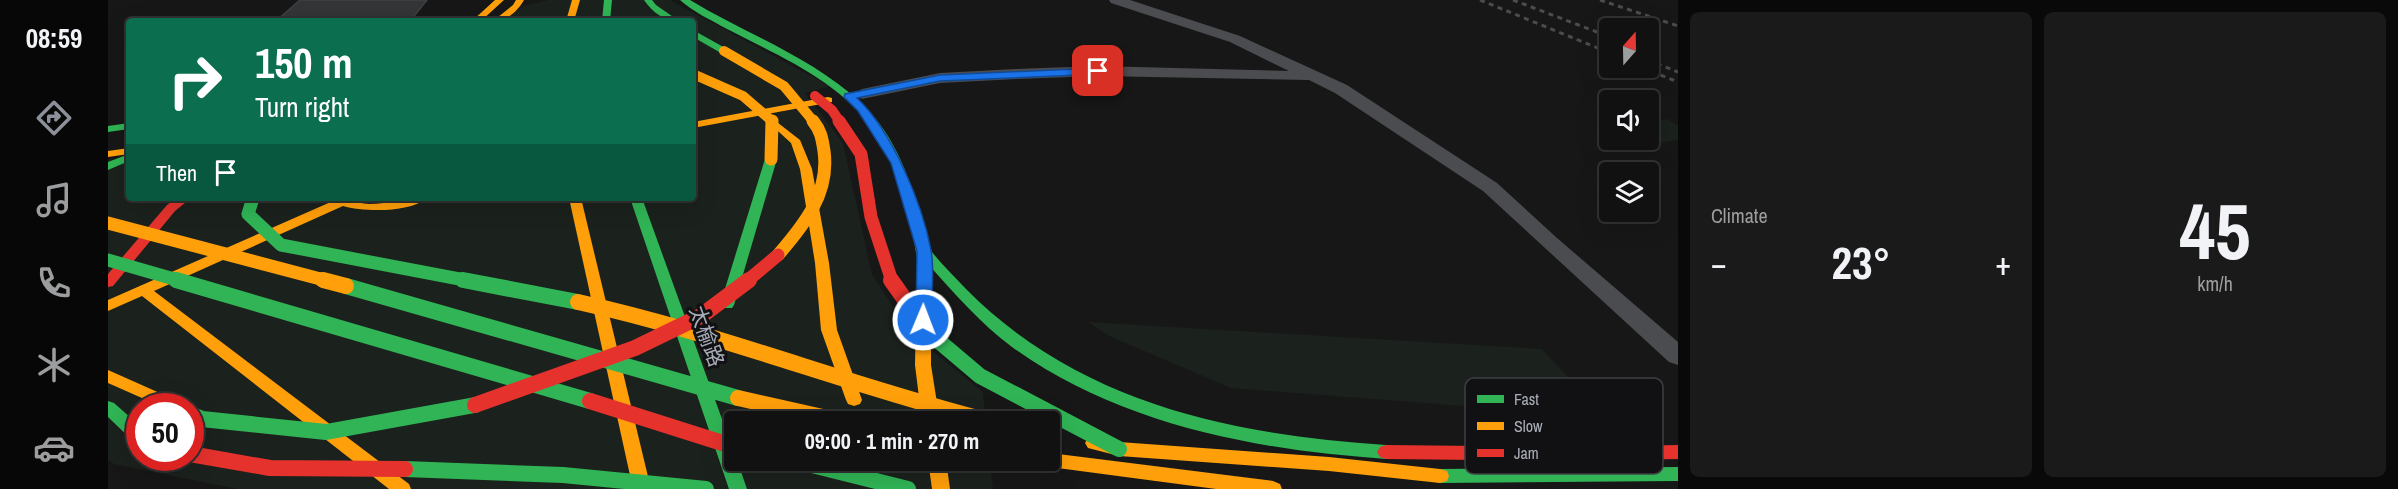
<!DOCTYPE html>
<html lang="en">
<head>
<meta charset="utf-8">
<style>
  :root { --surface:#111; --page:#1a1a1a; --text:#f1f3f6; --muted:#9c9d9f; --line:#303131; --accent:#8c9099 }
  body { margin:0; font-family:"Archivo Narrow","Noto Sans SC",sans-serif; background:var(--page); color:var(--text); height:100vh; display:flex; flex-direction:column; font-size:22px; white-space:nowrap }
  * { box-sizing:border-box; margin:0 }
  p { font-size:20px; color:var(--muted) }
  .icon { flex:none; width:33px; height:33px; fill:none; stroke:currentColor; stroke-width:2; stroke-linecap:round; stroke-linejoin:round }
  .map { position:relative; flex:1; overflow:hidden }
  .panel { display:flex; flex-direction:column; gap:12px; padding:12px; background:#090909; width:720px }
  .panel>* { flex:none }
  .top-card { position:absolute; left:18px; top:18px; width:570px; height:183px; border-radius:6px; box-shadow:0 6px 24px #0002,0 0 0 2px var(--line); background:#0b6e4f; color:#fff; overflow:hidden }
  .needle { width:39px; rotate:20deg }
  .buttons { position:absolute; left:1491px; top:18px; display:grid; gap:12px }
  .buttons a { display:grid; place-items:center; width:60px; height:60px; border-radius:6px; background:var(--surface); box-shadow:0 6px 24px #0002,0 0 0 2px var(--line); font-size:30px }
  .speed { position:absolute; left:18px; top:393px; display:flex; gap:12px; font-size:30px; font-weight:700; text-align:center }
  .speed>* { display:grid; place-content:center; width:78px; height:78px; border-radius:50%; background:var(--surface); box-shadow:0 6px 24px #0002,0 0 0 2px var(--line); line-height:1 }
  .speed .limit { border:9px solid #d22; background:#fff; color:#111 }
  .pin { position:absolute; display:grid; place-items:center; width:51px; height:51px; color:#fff; margin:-26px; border-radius:12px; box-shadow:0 3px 9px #0006 }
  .me { position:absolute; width:66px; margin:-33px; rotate:1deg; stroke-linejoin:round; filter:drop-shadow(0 0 4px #0008) }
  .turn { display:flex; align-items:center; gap:21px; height:126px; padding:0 30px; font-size:27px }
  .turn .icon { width:78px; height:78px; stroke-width:2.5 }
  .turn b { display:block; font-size:42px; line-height:51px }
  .then { display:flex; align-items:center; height:57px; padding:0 30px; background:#0003; gap:12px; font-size:22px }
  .big { font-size:45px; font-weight:700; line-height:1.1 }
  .panel .card { flex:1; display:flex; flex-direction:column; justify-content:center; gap:9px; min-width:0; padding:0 21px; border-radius:9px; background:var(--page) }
  .panel .dial { align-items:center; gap:0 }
  .dial b { font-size:78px; line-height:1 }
  .heat { display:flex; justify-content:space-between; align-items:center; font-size:33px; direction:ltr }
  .panel .tiles { flex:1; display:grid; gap:12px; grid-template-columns:repeat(2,1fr) }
  .trip { position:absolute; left:616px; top:411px; width:336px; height:60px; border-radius:6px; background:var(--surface); box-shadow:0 6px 24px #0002,0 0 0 2px var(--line); font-weight:700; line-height:60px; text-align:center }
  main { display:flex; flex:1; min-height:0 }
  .dock { display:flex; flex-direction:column; width:108px; justify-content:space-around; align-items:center; background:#070707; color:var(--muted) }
  .dock .icon { width:42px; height:42px }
  .dock .on { color:var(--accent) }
  .dock b { font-size:27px; color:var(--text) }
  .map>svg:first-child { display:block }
  .green { fill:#1b211c; fill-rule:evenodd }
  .building { fill:#343537; stroke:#3f4043; stroke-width:1.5 }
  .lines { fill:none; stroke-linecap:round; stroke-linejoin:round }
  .street { fill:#4b4c50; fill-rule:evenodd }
  .fast { fill:#30b455; fill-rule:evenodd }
  .slow { fill:#ff9f0a; fill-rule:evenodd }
  .jam { fill:#e5322d; fill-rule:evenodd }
  .rail { stroke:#4b4c4f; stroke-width:3; stroke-dasharray:5 4.5; stroke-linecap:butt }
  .fast-bridge-far1 { stroke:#30b455; stroke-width:13 }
  .fast-bridge { stroke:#30b455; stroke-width:16 }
  .slow-bridge-far2 { stroke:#ff9f0a; stroke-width:10 }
  .slow-bridge-far1 { stroke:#ff9f0a; stroke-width:13 }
  .slow-bridge { stroke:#ff9f0a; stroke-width:16 }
  .jam-bridge-far2 { stroke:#e5322d; stroke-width:10 }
  .jam-bridge-far1 { stroke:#e5322d; stroke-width:13 }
  .jam-bridge { stroke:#e5322d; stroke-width:16 }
  .route { fill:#1a73e8; stroke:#114b97; stroke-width:1.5 }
  .labels { text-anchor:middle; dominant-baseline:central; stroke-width:6; stroke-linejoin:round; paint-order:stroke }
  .street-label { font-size:21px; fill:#a8adb8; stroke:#111113 }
  .key { fill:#111113; stroke:#3e4045; stroke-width:1.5 }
  .key-label { font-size:16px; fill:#a8adb8 }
</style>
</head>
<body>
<main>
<nav class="dock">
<b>08:59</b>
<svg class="icon on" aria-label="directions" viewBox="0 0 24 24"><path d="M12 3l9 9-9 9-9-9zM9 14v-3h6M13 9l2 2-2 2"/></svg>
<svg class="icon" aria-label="music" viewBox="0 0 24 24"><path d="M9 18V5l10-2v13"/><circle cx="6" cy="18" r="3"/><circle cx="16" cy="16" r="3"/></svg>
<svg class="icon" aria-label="phone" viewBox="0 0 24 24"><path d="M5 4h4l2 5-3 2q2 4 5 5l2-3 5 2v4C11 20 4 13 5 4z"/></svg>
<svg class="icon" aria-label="climate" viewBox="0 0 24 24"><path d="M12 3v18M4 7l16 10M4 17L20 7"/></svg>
<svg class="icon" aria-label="car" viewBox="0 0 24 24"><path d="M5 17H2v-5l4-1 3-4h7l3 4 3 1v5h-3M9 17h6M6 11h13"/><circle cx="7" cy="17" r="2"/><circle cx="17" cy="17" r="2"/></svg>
</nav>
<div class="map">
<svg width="1570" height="489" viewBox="0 0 1570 489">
  <rect width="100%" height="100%" fill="#171717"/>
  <g class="green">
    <path d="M441,0H562L722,86L697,93L735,143L764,274L800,331L875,392L878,421L627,422V460L882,461L885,489H129L6,464L0,460V160L21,158V198H585V21H396L415,6ZM32,406H82V458H32Z"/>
    <path d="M1559,119L1570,125V140L1544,144L1535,140H1540L1541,122Z"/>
    <path d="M980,322L1434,349L1497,417L1123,388L1001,336Z"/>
  </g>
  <path class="building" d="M192,0H319L302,21H168Z"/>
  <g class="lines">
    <path class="street" d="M1001,0H1022L1132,36L1239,85L1389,183L1449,238L1570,342V365L1561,362L1375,191L1227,93L1201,80L990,76L908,79L832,83L754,99L745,94L754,89L832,73L908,69L990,66L1181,71L1122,42L1003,3Z"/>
    <g class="fast">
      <path d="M496,0H504L502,21H494Z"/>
      <path d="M536,0H544L548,5L571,21C556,21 544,12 536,0Z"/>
      <path d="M572,0H582C638,34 704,57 753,103C782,130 798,167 809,205C814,219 816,240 824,252C834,265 847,277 858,289C971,403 1124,435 1278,445L1284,447L1287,452L1284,457L1278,459C1148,450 1012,425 904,347C873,324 846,293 820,264H811C808,257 807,242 804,233C795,199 787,165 768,134C735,82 671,56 619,29C603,20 585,12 572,0Z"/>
      <path d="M585,30L619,49L621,51L613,53L585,37Z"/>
      <path d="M21,123V129L0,132V126Z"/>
      <path d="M21,154V161L0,170V162Z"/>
      <path d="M663,155L669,159L626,305L624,308H614L612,305L657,159Z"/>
      <path d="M522,198H534L627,455V460H629L639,489H621Z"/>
      <path d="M0,401L6,403L32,426V444L26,442L0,417Z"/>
      <path d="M1570,467V481L1332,483L1325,481L1323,476L1325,471L1332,469Z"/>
    </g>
    <g class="slow">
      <path d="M387,0H396L373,21H364Z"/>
      <path d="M408,0H416C409,12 399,21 385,21L405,5Z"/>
      <path d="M464,0H472L466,21H458Z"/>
      <path d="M720,97L724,98V102L585,128V122Z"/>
      <path d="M665,119L692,140L704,169L721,263L729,330L754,400L752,404L746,406L740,404L738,400L713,330L707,263L692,169L683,143L660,122Z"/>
      <path d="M21,148V154L0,157V151Z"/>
      <path d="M223,198C237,198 247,203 261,204C281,204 299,198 319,198C302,213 256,212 235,206L46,291L301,484L303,489H281L34,296L0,311V300L225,201Z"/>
      <path d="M461,198H473L543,489H525Z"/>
      <path d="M816,257L823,261V365L832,422H814L807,365L809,261Z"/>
      <path d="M0,370L72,402L74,406H52L0,383Z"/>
      <path d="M986,436L1011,442L1221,457L1332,469L1339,471L1341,476L1339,481L1332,483L1221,471L1011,456L980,448L977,443L980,438Z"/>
      <path d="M942,453L1165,481L1172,484L1174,489H1108L942,467L936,465L933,460H942Z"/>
      <path d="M820,460H838L842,489H824Z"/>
    </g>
    <g class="jam">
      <path d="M69,198H83L67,211L5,286L0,287V274L59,205Z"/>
      <path d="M1278,445L1464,447L1570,445V459L1464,461L1278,459L1272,457L1269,452L1272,447Z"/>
    </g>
    <g class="rail">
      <path d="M1372,0L1502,53"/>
      <path d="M1405,0L1502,37"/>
      <path d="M1492,0L1570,26"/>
      <path d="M1540,60L1570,72"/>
      <path d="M1535,68L1570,82"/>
    </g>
    <g class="fast-bridge-far1">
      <path d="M145,198L140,214L173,245L362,281"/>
      <path d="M0,260L73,281"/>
    </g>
    <g class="fast-bridge">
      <path d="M68,280L482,401"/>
      <path d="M355,280L470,302"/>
      <path d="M238,286L630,398"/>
      <path d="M820,332L872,376L1011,449"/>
      <path d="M82,414L94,419L218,432L367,405"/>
      <path d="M684,460L800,489"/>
      <path d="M297,469L455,475L598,489"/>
    </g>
    <g class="slow-bridge-far2">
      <path d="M616,51L676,86L706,122"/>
      <path d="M585,74L635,96L665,122"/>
    </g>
    <g class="slow-bridge-far1">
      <path d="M663,159L664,121"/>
      <path d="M0,223L220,281"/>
      <path d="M670,255C696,225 722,193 716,151C714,138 713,131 705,121"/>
    </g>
    <g class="slow-bridge">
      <path d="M215,280L238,286"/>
      <path d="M470,302C611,333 745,387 885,422"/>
      <path d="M630,398L737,422"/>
    </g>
    <path class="jam-bridge-far2" d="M707,96L724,110L732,122"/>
    <g class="jam-bridge-far1">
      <path d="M731,121L753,154L763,217L784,281"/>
      <path d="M639,281L670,255"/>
    </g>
    <g class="jam-bridge">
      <path d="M783,280L820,332"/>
      <path d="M482,401L627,447"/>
      <path d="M367,405L527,348L593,316L641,280"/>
      <path d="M82,454L162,468L297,469"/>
    </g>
  </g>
  <path class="route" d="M990,68L995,71L994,74L832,81L749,98C784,131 814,203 823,250C827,272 823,298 823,320L821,323H810L808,320L809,251L783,163L750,111L736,97L737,94L832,75Z"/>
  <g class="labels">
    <g class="street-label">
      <text transform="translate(599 336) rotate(70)">太榆路</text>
    </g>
  </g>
  <rect x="1357" y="378" width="198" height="96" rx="9" class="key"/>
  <rect x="1369" y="395" width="27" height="8" fill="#30b455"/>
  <rect x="1369" y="422" width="27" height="8" fill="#ff9f0a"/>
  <rect x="1369" y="449" width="27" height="8" fill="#e5322d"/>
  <g class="key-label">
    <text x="1406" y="405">Fast</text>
    <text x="1406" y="432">Slow</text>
    <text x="1406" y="459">Jam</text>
  </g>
</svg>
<div class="buttons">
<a><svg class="needle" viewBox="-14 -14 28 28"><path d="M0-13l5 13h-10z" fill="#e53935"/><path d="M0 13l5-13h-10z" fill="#9c9d9f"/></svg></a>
<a><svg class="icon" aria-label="sound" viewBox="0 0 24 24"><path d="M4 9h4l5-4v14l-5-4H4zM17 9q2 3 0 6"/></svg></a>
<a><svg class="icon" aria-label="layers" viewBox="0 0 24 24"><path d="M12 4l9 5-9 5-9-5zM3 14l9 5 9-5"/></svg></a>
</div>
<div class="speed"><div class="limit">50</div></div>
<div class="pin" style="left:990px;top:71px;background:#d93025"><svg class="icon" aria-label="arrive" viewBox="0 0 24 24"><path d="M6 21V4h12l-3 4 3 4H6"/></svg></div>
<svg class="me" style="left:815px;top:320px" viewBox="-20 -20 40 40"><circle r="17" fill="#1a73e8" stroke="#fff" stroke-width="3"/><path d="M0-11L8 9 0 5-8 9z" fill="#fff"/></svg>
<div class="trip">09:00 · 1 min · 270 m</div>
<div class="top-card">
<div class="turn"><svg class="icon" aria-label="right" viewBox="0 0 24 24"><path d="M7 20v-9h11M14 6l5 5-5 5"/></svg><div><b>150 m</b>Turn right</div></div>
<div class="then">Then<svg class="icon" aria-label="arrive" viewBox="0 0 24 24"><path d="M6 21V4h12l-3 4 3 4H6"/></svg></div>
</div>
</div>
<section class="panel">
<div class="tiles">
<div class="card"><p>Climate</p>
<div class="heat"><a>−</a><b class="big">23°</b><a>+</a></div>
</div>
<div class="card dial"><b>45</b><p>km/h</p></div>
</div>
</section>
</main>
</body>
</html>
